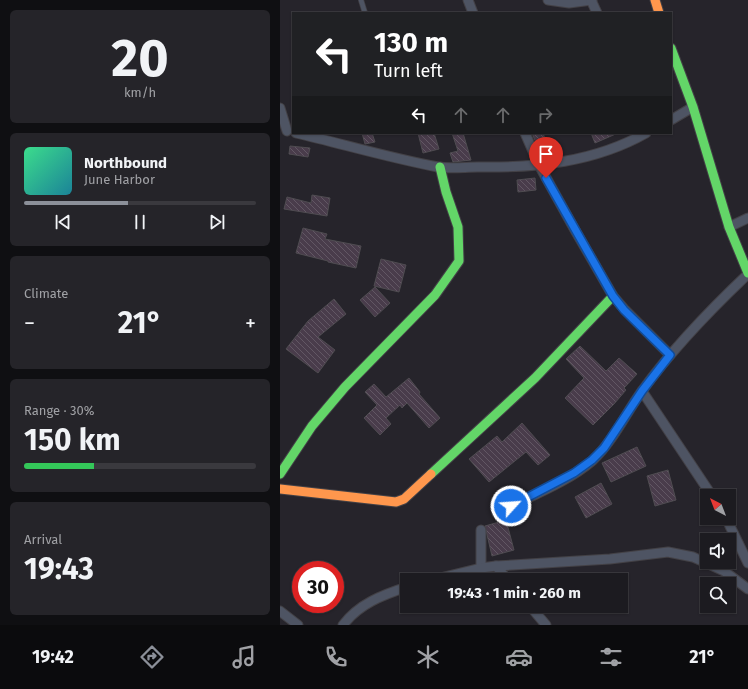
<!DOCTYPE html>
<html lang="en">
<head>
<meta charset="utf-8">
<style>
  :root { --surface:#1c1b20; --page:#252429; --text:#f1f3f6; --muted:#a0a1a5; --line:#3a393e; --accent:#8c9099 }
  body { margin:0; font-family:"Fira Sans",sans-serif; background:var(--page); color:var(--text); height:100vh; display:flex; flex-direction:column; font-size:15px; white-space:nowrap }
  * { box-sizing:border-box; margin:0 }
  p { font-size:13px; color:var(--muted) }
  .icon { flex:none; width:22px; height:22px; fill:none; stroke:currentColor; stroke-width:2; stroke-linecap:round; stroke-linejoin:round }
  .map { position:relative; flex:1; overflow:hidden }
  .sheet { display:flex; flex-direction:column; gap:10px; padding:10px; background:#0f0f12; width:280px }
  .sheet>* { flex:none }
  .guide { position:absolute; left:12px; top:12px; width:380px; height:122px; border-radius:0px; box-shadow:0 1px 3px #0004,0 0 0 1px var(--line); background:#202124; color:#fff; overflow:hidden }
  .needle { width:26px; rotate:318deg }
  .fabs { position:absolute; left:420px; top:489px; display:grid; gap:8px }
  .fabs a { display:grid; place-items:center; width:36px; height:36px; border-radius:0px; background:var(--surface); box-shadow:0 1px 3px #0004,0 0 0 1px var(--line); font-size:20px }
  .speed { position:absolute; left:12px; top:561px; display:flex; gap:8px; font-size:20px; font-weight:700; text-align:center }
  .speed>* { display:grid; place-content:center; width:52px; height:52px; border-radius:50%; background:var(--surface); box-shadow:0 1px 3px #0004,0 0 0 1px var(--line); line-height:1 }
  .speed .limit { border:6px solid #d22; background:#fff; color:#111 }
  .pin { position:absolute; display:grid; place-items:center; width:34px; height:34px; color:#fff; margin:-41px -17px; border-radius:50% 50% 50% 0; rotate:-45deg; box-shadow:0 0 4px #0007 }
  .pin .icon { rotate:45deg }
  .me { position:absolute; width:44px; margin:-22px; rotate:64deg; stroke-linejoin:round; filter:drop-shadow(0 0 3px #0008) }
  .turn { display:flex; align-items:center; gap:14px; height:84px; padding:0 16px; font-size:18px }
  .turn .icon { width:52px; height:52px; stroke-width:2.5 }
  .turn b { display:block; font-size:28px; line-height:34px }
  .lanes { display:flex; align-items:center; height:38px; padding:0 16px; background:#0003; justify-content:center; gap:20px; direction:ltr }
  .lanes .off { opacity:.35 }
  .big { font-size:30px; font-weight:700; line-height:1.1 }
  .sheet .widget { flex:1; display:flex; flex-direction:column; justify-content:center; gap:6px; min-width:0; padding:0 14px; border-radius:6px; background:var(--page) }
  .sheet .dial { align-items:center; gap:0 }
  .dial b { font-size:52px; line-height:1 }
  .song { display:flex; align-items:center; gap:12px }
  .cover { width:48px; height:48px; border-radius:6px; background:linear-gradient(135deg,hsl(150 70% 55%),hsl(190 70% 35%)) }
  .played { height:4px; border-radius:2px; background:linear-gradient(90deg,var(--accent) 45%,var(--line) 45%) }
  .keys { display:flex; justify-content:space-around; direction:ltr }
  .heat { display:flex; justify-content:space-between; align-items:center; font-size:22px; direction:ltr }
  .charge { height:6px; border-radius:3px; background:linear-gradient(90deg,#34c759 30%,var(--line) 0) }
  .trip { position:absolute; left:120px; top:573px; width:228px; height:40px; border-radius:0px; background:var(--surface); box-shadow:0 1px 3px #0004,0 0 0 1px var(--line); font-weight:700; line-height:40px; text-align:center }
  .menu { display:flex; height:64px; justify-content:space-around; align-items:center; background:#0b0b0d; color:var(--muted) }
  .menu .icon { width:28px; height:28px }
  .menu .selected { color:var(--accent) }
  .menu b { font-size:18px; color:var(--text) }
  main { display:flex; flex:1; min-height:0 }
  .map>svg:first-child { display:block }
  .building { fill:url(#building-back-hatch); stroke:#4f4c51 }
  .lines { fill:none; stroke-linecap:round; stroke-linejoin:round }
  .lane-casing { stroke:#434146; stroke-width:6 }
  .street-casing { stroke:#434146; stroke-width:11 }
  .fast-casing { stroke:#434146; stroke-width:11 }
  .slow-casing { stroke:#434146; stroke-width:11 }
  .lane { stroke:#4e5463; stroke-width:4.5 }
  .street { stroke:#4e5463; stroke-width:9 }
  .fast { stroke:#63d668; stroke-width:9 }
  .slow { stroke:#ff974d; stroke-width:9 }
  .route-casing { stroke:#114b97; stroke-width:10 }
  .route { stroke:#1a73e8; stroke-width:7 }
</style>
</head>
<body>
<main>
<section class="sheet">
<div class="widget dial"><b>20</b><p>km/h</p></div>
<div class="widget">
<div class="song"><i class="cover"></i><div><b>Northbound</b><p>June Harbor</p></div></div>
<div class="played"></div>
<div class="keys"><svg class="icon" aria-label="previous" viewBox="0 0 24 24"><path d="M18 5L8 12l10 7zM5 5v14"/></svg><svg class="icon" aria-label="pause" viewBox="0 0 24 24"><path d="M8 5v14M16 5v14"/></svg><svg class="icon" aria-label="next" viewBox="0 0 24 24"><path d="M6 5l10 7-10 7zM19 5v14"/></svg></div>
</div>
<div class="widget"><p>Climate</p>
<div class="heat"><a>−</a><b class="big">21°</b><a>+</a></div>
</div>
<div class="widget"><p>Range · 30%</p><b class="big">150 km</b><div class="charge"></div></div>
<div class="widget"><p>Arrival</p><b class="big">19:43</b></div>
</section>
<div class="map">
<svg width="468" height="625" viewBox="0 0 468 625">
  <defs>
    <pattern id="building-back-hatch" width="6" height="6" patternUnits="userSpaceOnUse"><rect width="6" height="6" fill="#493c4b"/><path d="M-1 5l2 2M0 0l6 6M5-1l2 2" fill="none" stroke="#625764"/></pattern>
  </defs>
  <rect width="100%" height="100%" fill="#26242b"/>
  <g class="building">
    <path d="M82,133H92L95,142L85,144Z"/>
    <path d="M138,133H154L159,149L143,153Z"/>
    <path d="M172,133H183L191,160L173,162L170,153L178,151Z"/>
    <path d="M252,133H263L267,145L258,148Z"/>
    <path d="M311,133H338L315,143Z"/>
    <path d="M10,146L30,148L28,157L9,154Z"/>
    <path d="M255,178L256,190L238,192L237,180Z"/>
    <path d="M32,195L50,198L47,216L4,209L7,197L31,203Z"/>
    <path d="M23,228L47,234L45,239L81,246L76,268L48,262V261L16,253Z"/>
    <path d="M101,259L126,265L119,292L94,286Z"/>
    <path d="M95,287L110,303L95,317L80,300Z"/>
    <path d="M54,299L66,314L38,337L55,350L38,373L6,349L28,321Z"/>
    <path d="M300,346L326,371L339,358L357,374L344,388L346,390L334,404L313,425L285,398L304,378L286,359Z"/>
    <path d="M129,378L140,392L139,394L160,418L149,428L127,403L122,408L120,405L106,418L111,424L100,435L84,418L97,405L85,392L94,384L106,397Z"/>
    <path d="M242,423L270,455L258,465L246,452L209,482L189,459L217,436L222,442Z"/>
    <path d="M357,447L366,466L331,482L322,463Z"/>
    <path d="M388,470L396,500L375,506L367,476Z"/>
    <path d="M321,483L332,504L306,518L295,497Z"/>
    <path d="M226,520L234,550L212,556L205,526Z"/>
  </g>
  <g class="lines">
    <defs>
      <path id="lane" d="M81,0L85,13"/>
      <g id="street">
        <path d="M188,0L193,13"/>
        <path d="M268,0L289,3L312,0"/>
        <path d="M311,0L317,13"/>
        <path d="M0,108L7,131"/>
        <path d="M391,120L413,107"/>
        <path d="M16,133C63,144 110,158 158,167C171,169 185,167 198,167C256,168 315,162 366,133"/>
        <path d="M245,133L259,165L295,230L333,296L345,310L390,355"/>
        <path d="M449,227L468,218"/>
        <path d="M362,391L432,496"/>
        <path d="M231,506C258,493 290,480 313,460C333,441 346,413 362,391C393,348 430,310 468,274"/>
        <path d="M446,518L468,563"/>
        <path d="M201,530V568"/>
        <path d="M216,566L228,580"/>
        <path d="M152,580L201,568L216,566L330,559L388,552L413,557L444,571L468,589"/>
        <path d="M250,606L266,625"/>
        <path d="M0,611L18,625"/>
        <path d="M63,625C79,604 102,595 127,587"/>
      </g>
      <g id="fast">
        <path d="M391,48L413,107L449,227L468,273"/>
        <path d="M0,474L32,426L65,387L155,295L179,261L178,227L166,192L160,167"/>
        <path d="M151,474L255,378L333,296"/>
      </g>
      <g id="slow">
        <path d="M375,0L379,13"/>
        <path d="M0,489L116,502L124,499L151,474"/>
      </g>
    </defs>
    <use href="#lane" class="lane-casing"/>
    <use href="#street" class="street-casing"/>
    <use href="#fast" class="fast-casing"/>
    <use href="#slow" class="slow-casing"/>
    <use href="#lane" class="lane"/>
    <use href="#street" class="street"/>
    <use href="#fast" class="fast"/>
    <use href="#slow" class="slow"/>
  </g>
  <g class="lines">
    <defs>
      <path id="route" d="M231,506L294,473L312,460L324,448L362,391L390,355L344,310L333,296L266,178"/>
    </defs>
    <use href="#route" class="route-casing"/>
    <use href="#route" class="route"/>
  </g>
</svg>
<div class="fabs">
<a><svg class="needle" viewBox="-14 -14 28 28"><path d="M0-13l5 13h-10z" fill="#e53935"/><path d="M0 13l5-13h-10z" fill="#a0a1a5"/></svg></a>
<a><svg class="icon" aria-label="sound" viewBox="0 0 24 24"><path d="M4 9h4l5-4v14l-5-4H4zM17 9q2 3 0 6"/></svg></a>
<a><svg class="icon" aria-label="search" viewBox="0 0 24 24"><circle cx="10" cy="10" r="6"/><path d="M15 15l6 6"/></svg></a>
</div>
<div class="speed"><div class="limit">30</div></div>
<div class="pin" style="left:266px;top:178px;background:#d93025"><svg class="icon" aria-label="arrive" viewBox="0 0 24 24"><path d="M6 21V4h12l-3 4 3 4H6"/></svg></div>
<svg class="me" style="left:231px;top:506px" viewBox="-20 -20 40 40"><circle r="17" fill="#1a73e8" stroke="#fff" stroke-width="3"/><path d="M0-11L8 9 0 5-8 9z" fill="#fff"/></svg>
<div class="trip">19:43 · 1 min · 260 m</div>
<div class="guide">
<div class="turn"><svg class="icon" aria-label="left" viewBox="0 0 24 24"><path d="M17 20v-9H6M10 6l-5 5 5 5"/></svg><div><b>130 m</b>Turn left</div></div>
<div class="lanes"><svg class="icon" aria-label="left" viewBox="0 0 24 24"><path d="M17 20v-9H6M10 6l-5 5 5 5"/></svg><svg class="icon off" aria-label="ahead" viewBox="0 0 24 24"><path d="M12 20V5M6 11l6-6 6 6"/></svg><svg class="icon off" aria-label="ahead" viewBox="0 0 24 24"><path d="M12 20V5M6 11l6-6 6 6"/></svg><svg class="icon off" aria-label="right" viewBox="0 0 24 24"><path d="M7 20v-9h11M14 6l5 5-5 5"/></svg></div>
</div>
</div>
</main>
<nav class="menu">
<b>19:42</b>
<svg class="icon selected" aria-label="directions" viewBox="0 0 24 24"><path d="M12 3l9 9-9 9-9-9zM9 14v-3h6M13 9l2 2-2 2"/></svg>
<svg class="icon" aria-label="music" viewBox="0 0 24 24"><path d="M9 18V5l10-2v13"/><circle cx="6" cy="18" r="3"/><circle cx="16" cy="16" r="3"/></svg>
<svg class="icon" aria-label="phone" viewBox="0 0 24 24"><path d="M5 4h4l2 5-3 2q2 4 5 5l2-3 5 2v4C11 20 4 13 5 4z"/></svg>
<svg class="icon" aria-label="climate" viewBox="0 0 24 24"><path d="M12 3v18M4 7l16 10M4 17L20 7"/></svg>
<svg class="icon" aria-label="car" viewBox="0 0 24 24"><path d="M5 17H2v-5l4-1 3-4h7l3 4 3 1v5h-3M9 17h6M6 11h13"/><circle cx="7" cy="17" r="2"/><circle cx="17" cy="17" r="2"/></svg>
<svg class="icon" aria-label="filters" viewBox="0 0 24 24"><path d="M4 7h16M4 17h16"/><circle cx="9" cy="7" r="2"/><circle cx="15" cy="17" r="2"/></svg>
<b>21°</b>
</nav>
</body>
</html>
